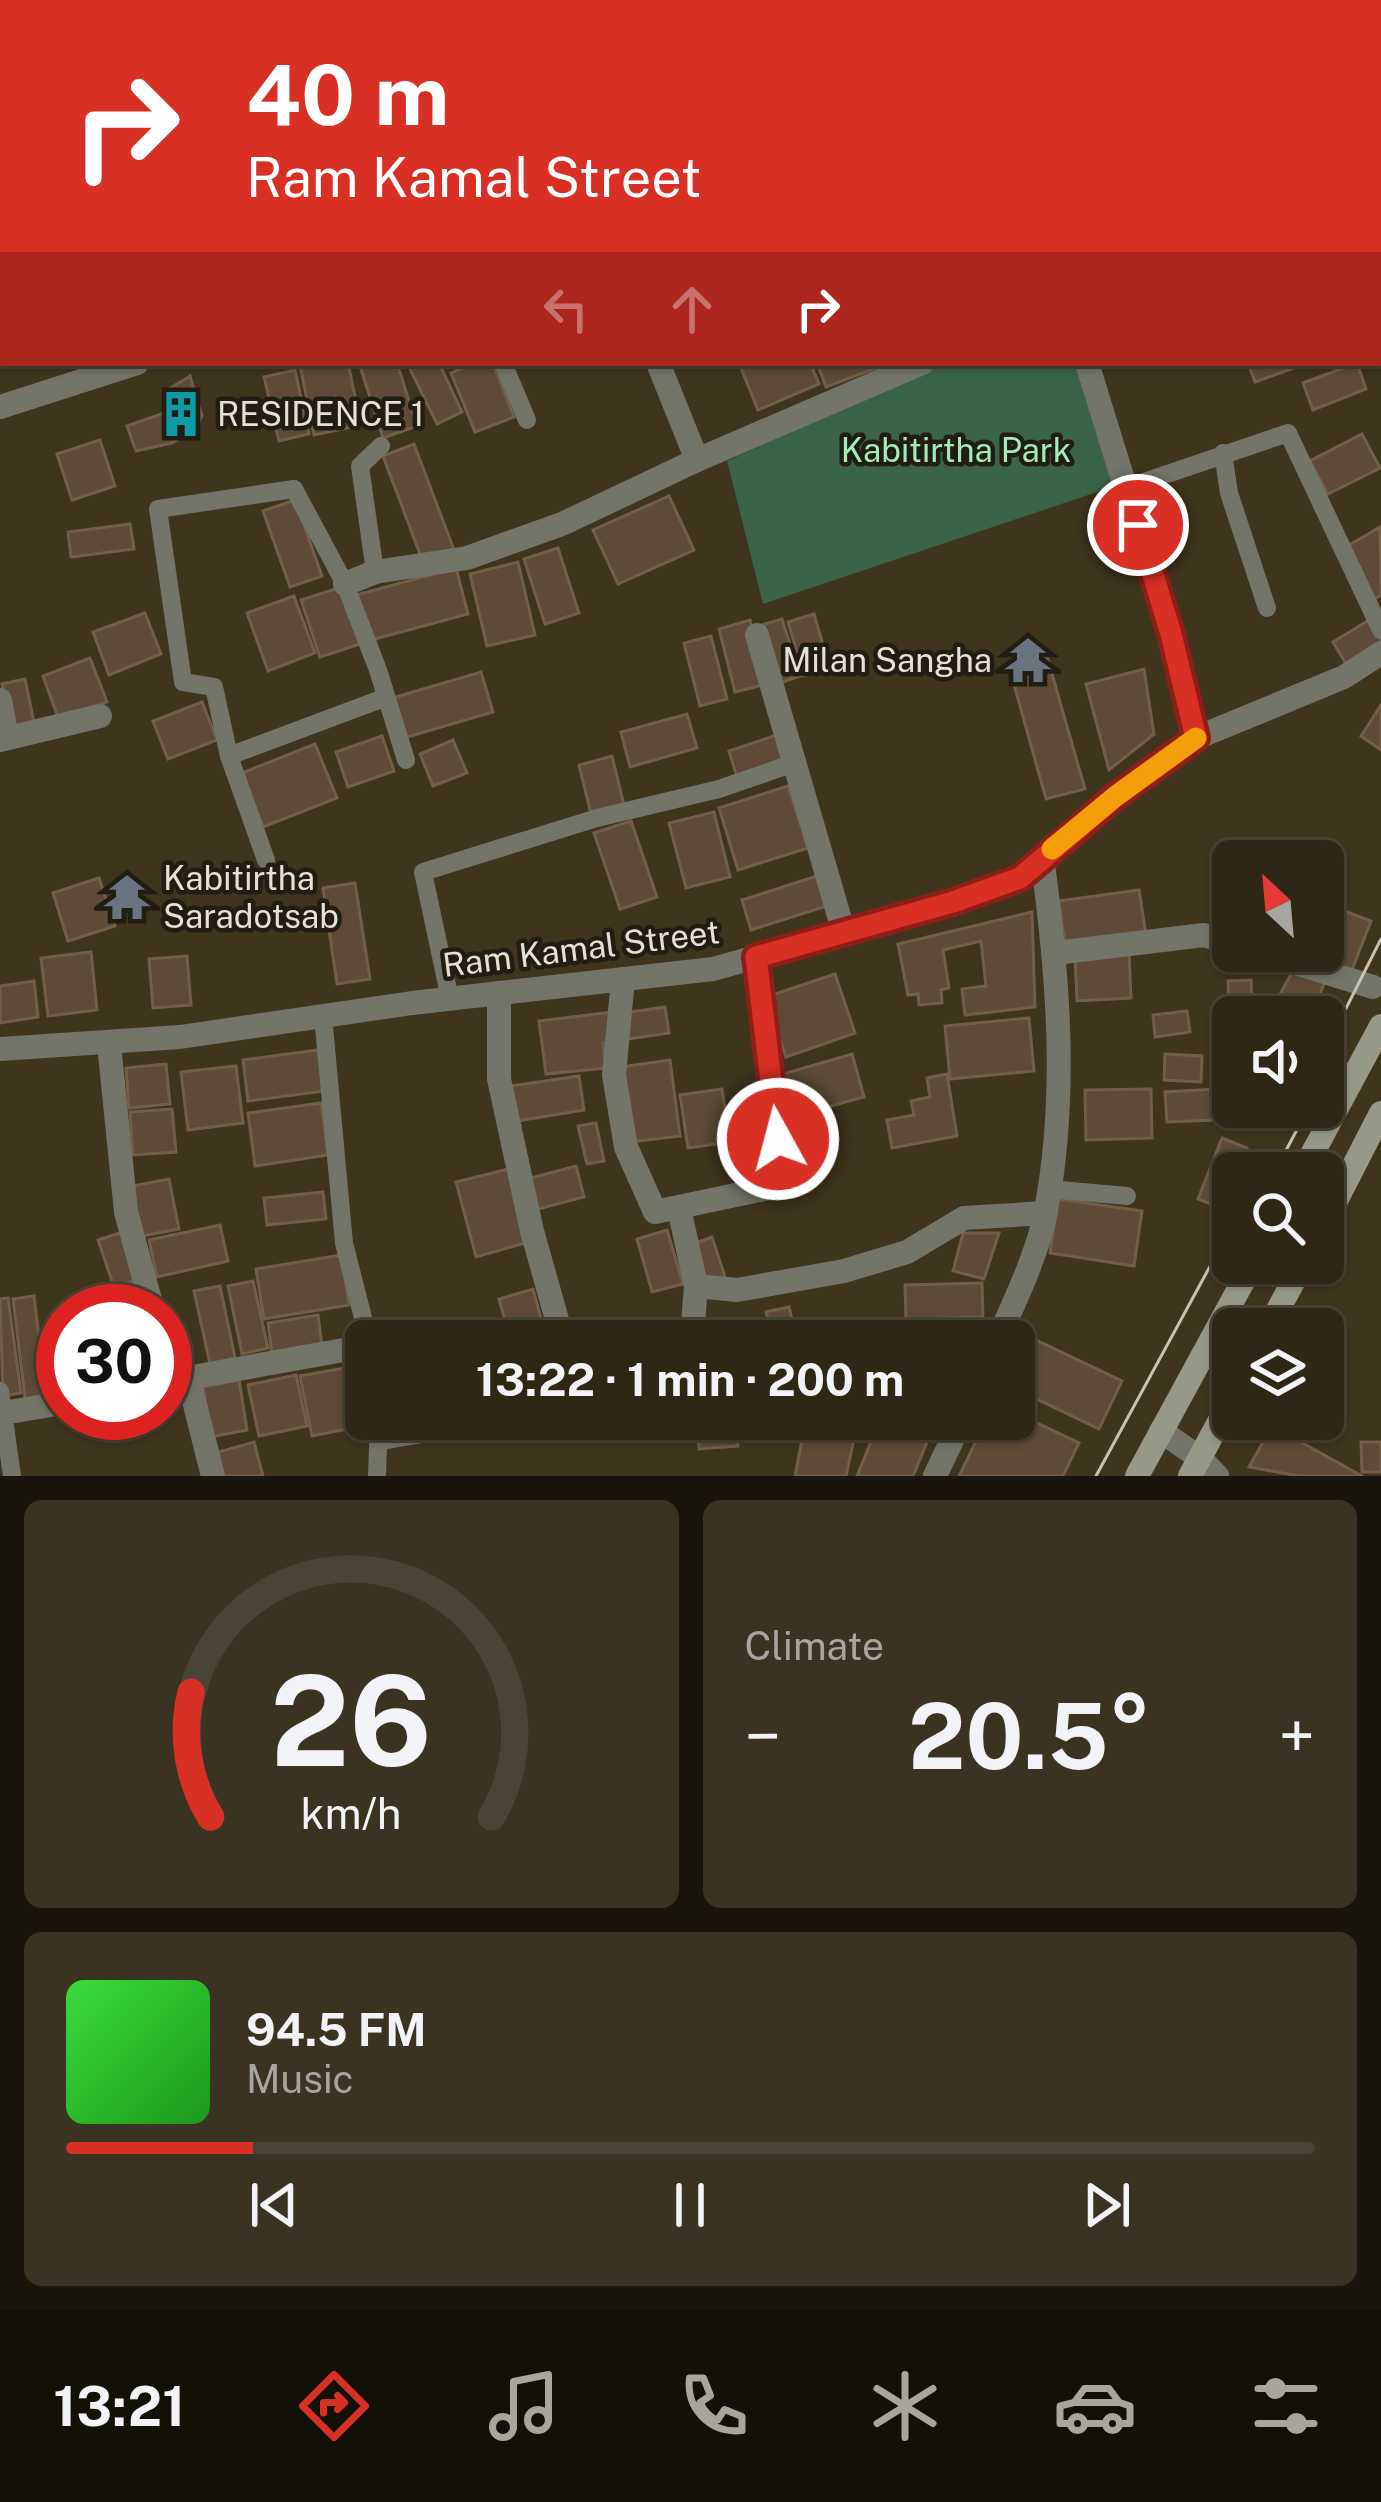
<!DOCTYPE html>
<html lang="en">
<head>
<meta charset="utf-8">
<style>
  :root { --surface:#2f2715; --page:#3b3322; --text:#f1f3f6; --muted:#a7a5a0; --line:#4a4434; --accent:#d93025 }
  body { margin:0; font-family:"Public Sans",sans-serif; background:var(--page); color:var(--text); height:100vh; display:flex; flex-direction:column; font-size:45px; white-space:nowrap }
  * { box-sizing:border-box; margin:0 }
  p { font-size:39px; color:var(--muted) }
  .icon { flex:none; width:66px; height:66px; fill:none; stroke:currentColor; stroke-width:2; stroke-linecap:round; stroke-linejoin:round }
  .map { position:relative; height:1476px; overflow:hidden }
  .sheet { display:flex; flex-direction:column; gap:24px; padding:24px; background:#1a150c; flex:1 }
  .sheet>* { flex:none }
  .banner { position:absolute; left:0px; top:0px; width:1383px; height:366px; box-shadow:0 3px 9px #0004,0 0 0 3px var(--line); background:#d93025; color:#fff; overflow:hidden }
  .needle { width:78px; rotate:334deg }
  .buttons { position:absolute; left:1212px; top:840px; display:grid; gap:24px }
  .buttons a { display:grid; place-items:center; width:132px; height:132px; border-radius:18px; background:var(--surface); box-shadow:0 3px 9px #0004,0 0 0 3px var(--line); font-size:60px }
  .speed { position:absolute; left:36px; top:1284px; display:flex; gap:24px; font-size:60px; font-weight:700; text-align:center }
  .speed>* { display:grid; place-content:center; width:156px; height:156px; border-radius:50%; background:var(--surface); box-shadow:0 3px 9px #0004,0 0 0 3px var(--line); line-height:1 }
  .speed .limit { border:18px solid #d22; background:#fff; color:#111 }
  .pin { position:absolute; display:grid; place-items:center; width:102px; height:102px; color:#fff; margin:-51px; border:6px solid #fff; border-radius:50%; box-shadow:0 3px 12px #0007 }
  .me { position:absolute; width:132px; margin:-66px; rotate:353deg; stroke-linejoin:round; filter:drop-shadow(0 0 9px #0008) }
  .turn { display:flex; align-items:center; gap:42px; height:252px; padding:0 48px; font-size:54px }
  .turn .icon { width:156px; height:156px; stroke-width:2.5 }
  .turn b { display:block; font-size:84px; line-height:102px }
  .lanes { display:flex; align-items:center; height:114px; padding:0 48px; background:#0003; justify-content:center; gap:60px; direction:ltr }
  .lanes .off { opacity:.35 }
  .big { font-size:90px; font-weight:700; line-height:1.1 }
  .sheet .widget { flex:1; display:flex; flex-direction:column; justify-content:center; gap:18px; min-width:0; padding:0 42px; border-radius:18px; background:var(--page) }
  .sheet .dial { align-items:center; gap:0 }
  .dial svg { height:312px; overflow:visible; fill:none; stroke:var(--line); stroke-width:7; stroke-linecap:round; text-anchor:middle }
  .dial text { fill:var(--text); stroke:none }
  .song { display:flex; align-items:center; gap:36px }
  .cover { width:144px; height:144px; border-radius:18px; background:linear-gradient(135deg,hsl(120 70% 55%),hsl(120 70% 35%)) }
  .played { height:12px; border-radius:6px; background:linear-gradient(90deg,var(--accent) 15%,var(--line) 15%) }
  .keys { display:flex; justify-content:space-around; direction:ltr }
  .heat { display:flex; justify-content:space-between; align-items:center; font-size:66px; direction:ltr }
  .sheet .tiles { flex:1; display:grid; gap:24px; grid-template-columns:1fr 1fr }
  .widget:last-child { grid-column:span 2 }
  .trip { position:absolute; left:345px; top:1320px; width:690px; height:120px; border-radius:18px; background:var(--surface); box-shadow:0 3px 9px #0004,0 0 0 3px var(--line); font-weight:700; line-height:120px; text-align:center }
  .menu { display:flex; height:192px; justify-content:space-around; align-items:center; background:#131008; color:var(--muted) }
  .menu .icon { width:84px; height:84px }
  .menu .active { color:var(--accent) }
  .menu b { font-size:54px; color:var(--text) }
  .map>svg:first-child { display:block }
  .green { fill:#3b6346 }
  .building { fill:#5e4a36; stroke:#735e49; stroke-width:3 }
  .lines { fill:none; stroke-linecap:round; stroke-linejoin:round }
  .service { stroke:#737569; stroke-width:18 }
  .minor { stroke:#737569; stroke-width:24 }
  .secondary { stroke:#959986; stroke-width:24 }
  .tram { stroke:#c9c2b1; stroke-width:3 }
  .route-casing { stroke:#8d1f18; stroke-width:30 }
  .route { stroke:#d93025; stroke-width:21 }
  .slow { stroke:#f59e0b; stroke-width:21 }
  .labels { text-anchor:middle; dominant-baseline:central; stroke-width:9; stroke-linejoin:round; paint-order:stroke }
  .poi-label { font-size:33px; fill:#e7e1d2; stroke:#211d12; text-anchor:start }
  .park-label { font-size:33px; fill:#a2edb5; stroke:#211d12 }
  .street-label { font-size:33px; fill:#e7e1d2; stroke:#211d12 }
</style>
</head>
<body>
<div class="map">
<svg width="1381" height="1476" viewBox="0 0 1381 1476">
  <rect width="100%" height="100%" fill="#3f341c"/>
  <path class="green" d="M942,363H1078L1118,485L763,604L727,461Z"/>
  <g class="building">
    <path d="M308,363H348L361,425L314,435L300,365Z"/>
    <path d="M359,363H397L417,426L383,438Z"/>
    <path d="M407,363H439L462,412L437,424Z"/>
    <path d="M475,363H493L514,417L475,432L451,373Z"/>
    <path d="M739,363H810L819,384L758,410Z"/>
    <path d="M817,363H886L887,364L826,387Z"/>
    <path d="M1248,363H1295L1297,367L1255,382Z"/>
    <path d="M1357,363L1366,389L1313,410L1303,383Z"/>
    <path d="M295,370L309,434L279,441L264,377Z"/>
    <path d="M190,376L202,416L194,429L172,443L136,451L127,426L167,412L164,392Z"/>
    <path d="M1362,434L1380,468L1328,494L1310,461Z"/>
    <path d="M100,440L115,486L72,500L57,454Z"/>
    <path d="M414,444L454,550L423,562L383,456Z"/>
    <path d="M669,496L694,550L618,584L593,530Z"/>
    <path d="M295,500L322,576L290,587L263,511Z"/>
    <path d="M130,524L134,549L71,557L68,532Z"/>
    <path d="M1380,527L1381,595L1373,600L1344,548Z"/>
    <path d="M558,548L579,613L545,624L524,559Z"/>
    <path d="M518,562L535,635L487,646L470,574Z"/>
    <path d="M456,568L468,614L368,641L356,595Z"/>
    <path d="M342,587L360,644L320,657L301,600Z"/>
    <path d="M294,596L315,653L268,671L247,613Z"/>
    <path d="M145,613L161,654L109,675L93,632Z"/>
    <path d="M814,614L830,669L804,676L788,622Z"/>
    <path d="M782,619L800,676L777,684L758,626Z"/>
    <path d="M750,620L767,684L735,692L719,629Z"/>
    <path d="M1369,620L1381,640V649L1349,669L1333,642Z"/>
    <path d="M711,636L727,699L700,706L684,643Z"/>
    <path d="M1046,653L1085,789L1046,799L1008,663Z"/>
    <path d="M90,658L107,702L59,720L43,676Z"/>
    <path d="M1144,669L1154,734L1109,770L1086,684Z"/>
    <path d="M481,672L493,712L404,738L392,698Z"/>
    <path d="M25,679L35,727L12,732L2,684Z"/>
    <path d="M202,702L217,740L168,759L153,721Z"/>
    <path d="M1381,705V750L1361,736Z"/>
    <path d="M687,714L697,748L630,767L621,732Z"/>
    <path d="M780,734L789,760L737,777L729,751Z"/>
    <path d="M382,736L394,771L348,787L336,752Z"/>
    <path d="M453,740L467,773L433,786L420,754Z"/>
    <path d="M315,744L337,798L263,827L242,773Z"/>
    <path d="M612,756L624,805L591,814L579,765Z"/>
    <path d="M788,786L808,848L738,870L719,808Z"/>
    <path d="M714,812L730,877L686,888L669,823Z"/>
    <path d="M631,821L657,897L620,909L594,833Z"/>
    <path d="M817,876L827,906L751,930L742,900Z"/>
    <path d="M99,878L115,926L68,941L53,893Z"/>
    <path d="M355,883L370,979L337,984L323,888Z"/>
    <path d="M1139,890L1146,935L1065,946L1059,901Z"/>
    <path d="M1329,905L1371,921L1350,975L1309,959L1312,951H1323V921Z"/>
    <path d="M1032,912L1035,1007L965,1015L962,989L986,986L981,941L943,950L949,988L941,990L942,1003L919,1005L918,994L908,995L898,944Z"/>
    <path d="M91,952L97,1010L48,1016L41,958Z"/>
    <path d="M1129,954L1131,998L1077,1001L1075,957Z"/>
    <path d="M187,956L191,1005L153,1008L149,959Z"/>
    <path d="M1294,969L1326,979L1312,1013L1279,996Z"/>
    <path d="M835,974L855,1033L786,1057L766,997Z"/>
    <path d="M1251,980L1252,1011L1229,1012L1228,981Z"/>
    <path d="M34,981L38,1017L0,1023V986Z"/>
    <path d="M665,1007L669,1033L628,1039L624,1013Z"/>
    <path d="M1187,1011L1190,1032L1155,1037L1153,1015Z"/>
    <path d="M613,1012L616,1042L603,1043L606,1068L546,1074L539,1021Z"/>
    <path d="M1029,1018L1034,1071L950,1079L945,1026Z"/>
    <path d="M318,1050L324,1091L248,1101L243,1060Z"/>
    <path d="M852,1054L864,1097L788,1118L776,1076Z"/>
    <path d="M1165,1054L1202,1056L1201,1082L1164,1080Z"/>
    <path d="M670,1060L680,1136L630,1142L621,1067Z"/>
    <path d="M166,1064L170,1104L129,1108L126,1068Z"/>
    <path d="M236,1066L243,1123L188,1130L181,1072Z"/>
    <path d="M947,1074L957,1136L892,1148L887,1120L914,1115L911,1101L930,1097L927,1078Z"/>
    <path d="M579,1076L584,1110L517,1121L511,1086Z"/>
    <path d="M1233,1088V1107H1238L1239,1119L1167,1122L1165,1092Z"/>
    <path d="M722,1089L730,1142L688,1148L680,1095Z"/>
    <path d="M1151,1089L1152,1138L1086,1140L1085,1090Z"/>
    <path d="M321,1103L328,1155L255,1166L248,1113Z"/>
    <path d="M172,1109L176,1152L133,1155L130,1112Z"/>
    <path d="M596,1123L604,1161L587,1164L578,1126Z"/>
    <path d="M1222,1138L1247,1148L1237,1173H1233L1223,1209L1198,1199Z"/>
    <path d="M576,1166L584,1197L531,1211L523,1180Z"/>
    <path d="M512,1168L532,1241L476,1257L456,1182Z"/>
    <path d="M169,1179L179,1229L137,1237L128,1187Z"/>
    <path d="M323,1192L326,1219L267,1225L264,1198Z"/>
    <path d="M1058,1199L1142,1211L1134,1266L1050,1253Z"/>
    <path d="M220,1225L228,1261L157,1277L149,1240Z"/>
    <path d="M667,1230L683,1284L652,1292L637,1239Z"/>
    <path d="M126,1231L142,1278L114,1287L98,1240Z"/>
    <path d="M963,1233H999L984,1279L953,1271Z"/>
    <path d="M712,1237L725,1277L701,1285L688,1246Z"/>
    <path d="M341,1255L349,1305L264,1319L256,1269Z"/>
    <path d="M253,1281L268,1348L242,1354L228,1286Z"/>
    <path d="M982,1283L983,1317L906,1319L905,1285Z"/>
    <path d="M220,1286L235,1358L210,1364L194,1291Z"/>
    <path d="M533,1289L547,1341H511L499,1299Z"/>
    <path d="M34,1296L47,1403L26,1406L13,1299Z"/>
    <path d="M8,1298L21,1393L3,1396L0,1299Z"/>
    <path d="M789,1307L796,1336L774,1341L766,1312Z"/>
    <path d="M318,1315L322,1346L272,1354L268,1323Z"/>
    <path d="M959,1325V1341H897V1326Z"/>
    <path d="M1034,1339L1122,1381L1099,1429L1014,1388V1380Z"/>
    <path d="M361,1365L366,1419H371L372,1424L312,1436L300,1376Z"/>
    <path d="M296,1375L307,1426L259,1436L248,1385Z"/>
    <path d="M239,1380L247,1430L211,1437L203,1387Z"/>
    <path d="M1014,1412L1079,1443L1063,1476H959L987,1419H1014Z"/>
    <path d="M698,1419H736L738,1446L699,1449Z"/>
    <path d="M880,1420L928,1440L913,1476H857Z"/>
    <path d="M805,1424L855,1434L846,1476H795Z"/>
    <path d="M1272,1426L1362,1476H1299L1249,1467Z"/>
    <path d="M254,1442L263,1476H221L215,1453Z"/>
    <path d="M1361,1442H1381V1472H1362Z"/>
  </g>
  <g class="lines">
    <g class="service">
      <path d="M104,0L105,3"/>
      <path d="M311,0L312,3"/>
      <path d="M1266,0L1267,3"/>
      <path d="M455,3L462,0"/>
      <path d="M0,180L3,187"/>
      <path d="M1380,292L1381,291"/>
      <path d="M503,363L527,420"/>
      <path d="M1223,453L1229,493L1267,608"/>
      <path d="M1126,488L1288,433L1381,630"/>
      <path d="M375,572L360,466L381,446"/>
      <path d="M229,756L384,698"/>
      <path d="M266,860L229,756L214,687L183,682L158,509L294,489L345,584L378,670L406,760"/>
      <path d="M450,999L423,872L597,818L719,789L797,762"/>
      <path d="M323,1016L344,1243L369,1341"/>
      <path d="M1049,1189L1127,1196"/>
      <path d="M0,1391L12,1476"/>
      <path d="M377,1476L379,1419"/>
    </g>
    <g class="minor">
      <path d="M498,0L500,3"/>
      <path d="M966,0L967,3"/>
      <path d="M658,363L697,460"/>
      <path d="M1087,363L1171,635L1196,738"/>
      <path d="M0,407L137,363"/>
      <path d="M345,584L375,572L467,558L562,524L697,460L922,363"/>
      <path d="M757,635L844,933"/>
      <path d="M0,700L7,738"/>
      <path d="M0,740L100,716"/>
      <path d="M1257,951L1373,987"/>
      <path d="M1055,953L1204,935L1233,944"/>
      <path d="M623,979L614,1075L626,1147L655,1212L783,1185L756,957"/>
      <path d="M499,993V1079L532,1231L563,1341"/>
      <path d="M109,1044L126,1212L153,1311"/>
      <path d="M0,1049L180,1037L412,1003L713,969L953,902L1020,879L1116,796L1196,738L1344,677L1381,653"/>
      <path d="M679,1208L696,1286L692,1336"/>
      <path d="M696,1286L737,1290L844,1271L907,1252L964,1218L1046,1213"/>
      <path d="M997,1341C1014,1303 1039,1251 1046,1210C1068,1095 1058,973 1042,857"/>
      <path d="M165,1357L171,1381"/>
      <path d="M188,1377L213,1476"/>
      <path d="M165,1382L366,1346"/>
      <path d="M3,1413L63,1403"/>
      <path d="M1161,1431L1201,1459L1217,1476"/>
      <path d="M381,1438L493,1419"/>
      <path d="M935,1476L962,1419"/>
    </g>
    <g class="secondary">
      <path d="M1302,1173L1381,1026"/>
      <path d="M1323,1226L1381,1113"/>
      <path d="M1268,1329L1303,1263"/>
      <path d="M1137,1476L1253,1263"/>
      <path d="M1190,1476L1233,1396"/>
    </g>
    <g class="tram">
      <path d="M1323,1054L1381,939"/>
      <path d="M1274,1173L1309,1107"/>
      <path d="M1096,1476L1233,1224"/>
    </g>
  </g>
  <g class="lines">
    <defs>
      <path id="route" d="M778,1139L756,957L953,902L1020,878L1116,796L1196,738L1171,634L1138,525"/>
    </defs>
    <use href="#route" class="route-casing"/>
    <use href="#route" class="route"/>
    <path class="slow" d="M1052,849L1116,796L1196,738"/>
  </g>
  <defs>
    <symbol id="building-bare" viewBox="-9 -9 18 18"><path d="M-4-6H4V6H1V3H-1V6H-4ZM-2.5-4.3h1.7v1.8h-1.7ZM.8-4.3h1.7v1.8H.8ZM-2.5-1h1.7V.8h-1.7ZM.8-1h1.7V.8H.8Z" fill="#0f9aa8" stroke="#211d12" stroke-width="2.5" paint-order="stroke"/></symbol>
    <symbol id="temple-bare" viewBox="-9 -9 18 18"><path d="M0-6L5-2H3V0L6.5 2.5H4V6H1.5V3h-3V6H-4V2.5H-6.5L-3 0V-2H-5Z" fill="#6b7280" stroke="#211d12" stroke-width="2.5" paint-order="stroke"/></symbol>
  </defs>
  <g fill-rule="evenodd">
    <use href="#building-bare" x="148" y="381" width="66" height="66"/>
    <use href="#temple-bare" x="995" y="627" width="66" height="66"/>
    <use href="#temple-bare" x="94" y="864" width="66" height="66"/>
  </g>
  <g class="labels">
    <g class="poi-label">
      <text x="217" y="414">RESIDENCE 1</text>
      <text x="992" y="660" text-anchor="end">Milan Sangha</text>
      <text x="163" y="878">Kabitirtha<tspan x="163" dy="38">Saradotsab</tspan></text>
    </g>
    <g class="park-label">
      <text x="956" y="450">Kabitirtha Park</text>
    </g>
    <g class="street-label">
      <text transform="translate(581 948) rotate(-7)">Ram Kamal Street</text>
    </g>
  </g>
</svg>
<div class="buttons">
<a><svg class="needle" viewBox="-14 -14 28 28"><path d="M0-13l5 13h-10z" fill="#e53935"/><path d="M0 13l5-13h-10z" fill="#a7a5a0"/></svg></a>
<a><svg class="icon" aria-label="sound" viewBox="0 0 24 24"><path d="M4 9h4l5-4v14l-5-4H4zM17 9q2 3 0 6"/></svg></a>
<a><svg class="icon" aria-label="search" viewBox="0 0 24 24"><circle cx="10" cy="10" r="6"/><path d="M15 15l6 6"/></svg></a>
<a><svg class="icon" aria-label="layers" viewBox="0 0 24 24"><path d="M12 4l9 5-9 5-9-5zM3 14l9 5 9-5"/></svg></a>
</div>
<div class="speed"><div class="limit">30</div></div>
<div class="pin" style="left:1138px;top:525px;background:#d93025"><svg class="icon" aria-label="arrive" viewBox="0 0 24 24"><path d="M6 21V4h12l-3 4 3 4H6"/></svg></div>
<svg class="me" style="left:778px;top:1139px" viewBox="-20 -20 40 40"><circle r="17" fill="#d93025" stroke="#fff" stroke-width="3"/><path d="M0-11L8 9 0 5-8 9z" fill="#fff"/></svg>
<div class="trip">13:22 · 1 min · 200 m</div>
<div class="banner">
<div class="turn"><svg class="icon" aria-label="right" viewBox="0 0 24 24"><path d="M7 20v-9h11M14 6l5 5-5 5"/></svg><div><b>40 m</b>Ram Kamal Street</div></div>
<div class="lanes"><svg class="icon off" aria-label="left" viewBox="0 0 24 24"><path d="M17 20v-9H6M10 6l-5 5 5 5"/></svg><svg class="icon off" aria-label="ahead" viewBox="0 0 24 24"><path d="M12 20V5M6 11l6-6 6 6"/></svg><svg class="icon" aria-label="right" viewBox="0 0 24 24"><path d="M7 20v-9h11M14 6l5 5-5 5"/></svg></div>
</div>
</div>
<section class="sheet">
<div class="tiles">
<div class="widget dial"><svg viewBox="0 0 100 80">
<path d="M14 69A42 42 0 1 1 86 69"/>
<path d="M14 69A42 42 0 0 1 9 37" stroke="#d93025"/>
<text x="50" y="56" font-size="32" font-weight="700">26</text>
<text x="50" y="72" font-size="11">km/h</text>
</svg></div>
<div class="widget"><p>Climate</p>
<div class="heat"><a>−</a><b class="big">20.5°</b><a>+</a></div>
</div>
<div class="widget">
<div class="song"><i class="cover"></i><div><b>94.5 FM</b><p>Music</p></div></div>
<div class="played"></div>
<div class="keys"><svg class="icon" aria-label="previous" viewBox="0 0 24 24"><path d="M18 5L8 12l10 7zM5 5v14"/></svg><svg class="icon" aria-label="pause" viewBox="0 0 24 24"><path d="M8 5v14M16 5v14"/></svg><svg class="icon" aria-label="next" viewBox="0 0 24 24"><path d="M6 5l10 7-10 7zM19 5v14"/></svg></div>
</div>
</div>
</section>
<nav class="menu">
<b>13:21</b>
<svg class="icon active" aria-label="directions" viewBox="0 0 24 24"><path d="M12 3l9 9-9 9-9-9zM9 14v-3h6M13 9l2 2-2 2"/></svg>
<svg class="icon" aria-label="music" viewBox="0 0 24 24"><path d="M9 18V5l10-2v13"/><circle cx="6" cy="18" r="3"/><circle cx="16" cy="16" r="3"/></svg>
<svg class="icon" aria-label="phone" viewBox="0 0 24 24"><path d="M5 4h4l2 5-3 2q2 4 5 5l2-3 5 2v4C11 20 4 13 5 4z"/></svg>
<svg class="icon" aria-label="climate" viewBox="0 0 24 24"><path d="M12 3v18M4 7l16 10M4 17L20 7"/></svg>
<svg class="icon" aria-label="car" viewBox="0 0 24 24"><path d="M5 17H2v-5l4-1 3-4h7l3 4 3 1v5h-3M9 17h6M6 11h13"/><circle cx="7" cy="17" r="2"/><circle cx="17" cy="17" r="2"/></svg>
<svg class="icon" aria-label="filters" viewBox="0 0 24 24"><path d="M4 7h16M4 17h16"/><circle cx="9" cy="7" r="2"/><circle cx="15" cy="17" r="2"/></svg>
</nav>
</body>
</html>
